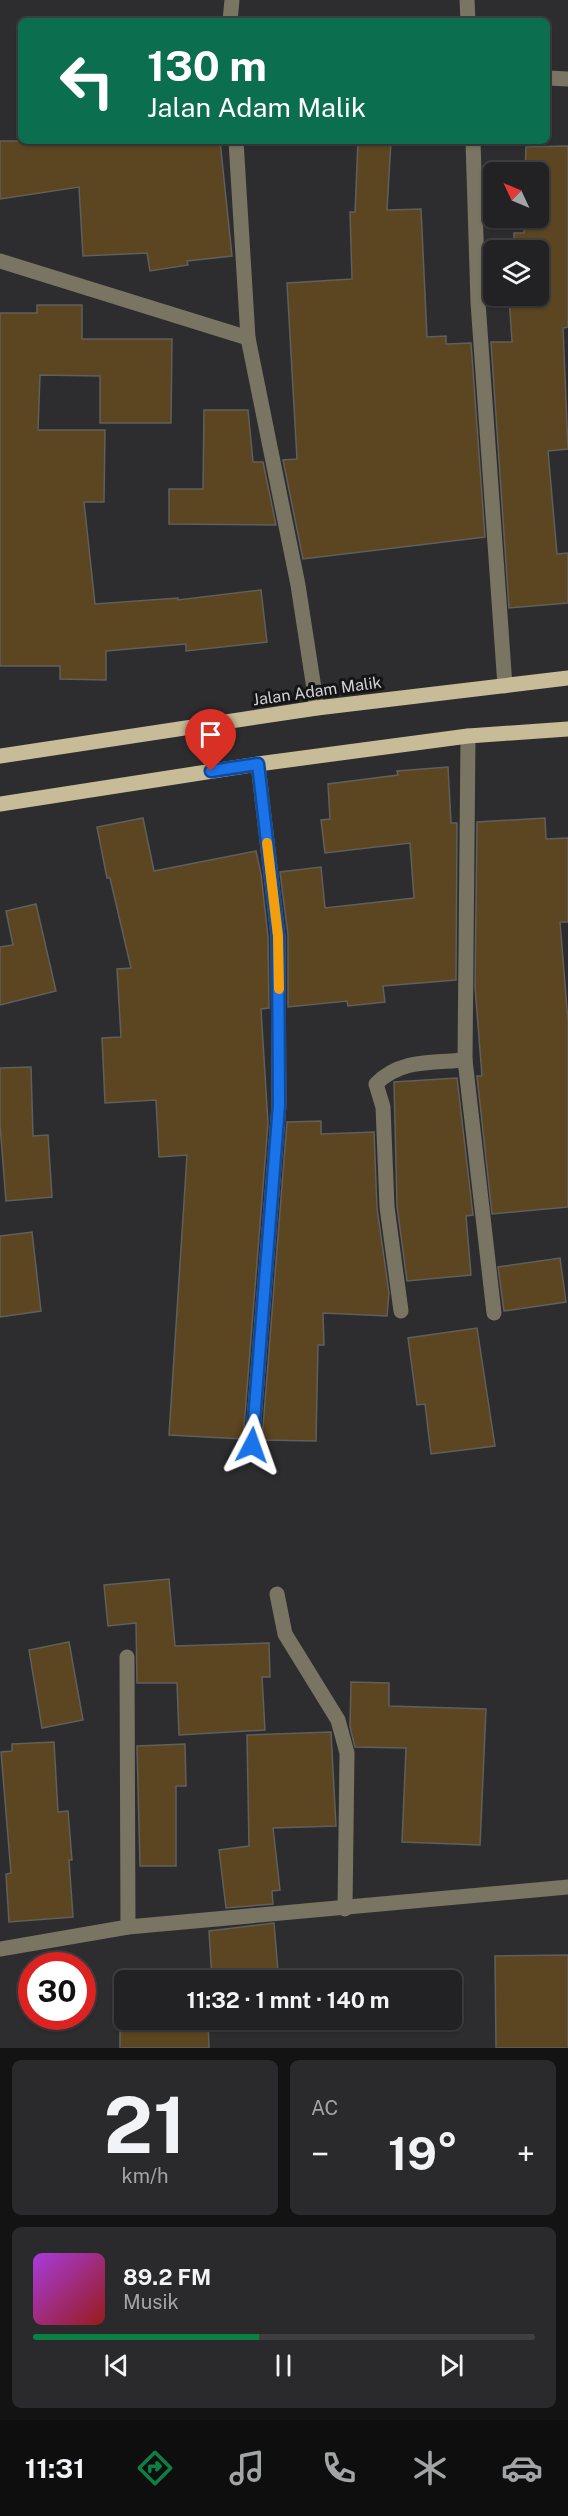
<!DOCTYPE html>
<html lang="id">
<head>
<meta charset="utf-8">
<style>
  :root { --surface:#222224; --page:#2a2a2c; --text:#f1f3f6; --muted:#a2a4a6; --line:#3f3f41; --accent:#0b8043 }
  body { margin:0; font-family:"Public Sans",sans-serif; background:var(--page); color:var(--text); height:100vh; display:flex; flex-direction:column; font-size:22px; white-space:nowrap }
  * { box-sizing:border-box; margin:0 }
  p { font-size:20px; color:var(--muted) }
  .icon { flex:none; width:33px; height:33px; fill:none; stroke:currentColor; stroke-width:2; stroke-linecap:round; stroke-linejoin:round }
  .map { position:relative; height:2048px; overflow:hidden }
  .sheet { display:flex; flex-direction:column; gap:12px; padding:12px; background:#131314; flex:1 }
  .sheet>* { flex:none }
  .top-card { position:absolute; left:18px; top:18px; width:532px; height:126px; border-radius:9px; box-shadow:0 2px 4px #0004,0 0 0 2px var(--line); background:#0b6e4f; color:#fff; overflow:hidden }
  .needle { width:39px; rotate:314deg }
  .controls { position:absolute; left:483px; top:162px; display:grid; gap:12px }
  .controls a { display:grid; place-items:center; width:66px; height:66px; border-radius:9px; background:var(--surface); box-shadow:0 2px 4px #0004,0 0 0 2px var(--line); font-size:30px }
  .speed { position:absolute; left:18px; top:1952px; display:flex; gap:12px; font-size:30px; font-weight:700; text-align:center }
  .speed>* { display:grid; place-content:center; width:78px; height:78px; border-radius:50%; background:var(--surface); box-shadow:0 2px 4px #0004,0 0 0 2px var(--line); line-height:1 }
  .speed .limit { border:9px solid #d22; background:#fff; color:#111 }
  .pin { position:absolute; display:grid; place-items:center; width:51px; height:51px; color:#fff; margin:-62px -26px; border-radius:50% 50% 50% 0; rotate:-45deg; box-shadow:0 0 6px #0007 }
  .pin .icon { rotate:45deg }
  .me { position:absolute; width:66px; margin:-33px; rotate:4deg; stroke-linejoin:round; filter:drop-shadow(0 0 4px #0008) }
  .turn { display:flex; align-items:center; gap:21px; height:126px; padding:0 30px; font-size:27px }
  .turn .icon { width:78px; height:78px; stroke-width:2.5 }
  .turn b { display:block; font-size:42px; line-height:51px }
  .big { font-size:45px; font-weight:700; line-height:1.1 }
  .sheet .tile { flex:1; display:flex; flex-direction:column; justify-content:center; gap:9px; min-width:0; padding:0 21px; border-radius:9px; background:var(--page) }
  .sheet .dial { align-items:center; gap:0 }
  .dial b { font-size:78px; line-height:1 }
  .song { display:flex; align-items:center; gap:18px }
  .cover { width:72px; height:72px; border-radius:9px; background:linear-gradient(135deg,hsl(280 70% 55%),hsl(0 70% 35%)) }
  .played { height:6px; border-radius:3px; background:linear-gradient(90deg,var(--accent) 45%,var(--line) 45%) }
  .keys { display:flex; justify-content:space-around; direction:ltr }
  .heat { display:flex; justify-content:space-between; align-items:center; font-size:33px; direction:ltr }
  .sheet .tiles { flex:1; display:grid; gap:12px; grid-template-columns:1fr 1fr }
  .tile:last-child { grid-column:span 2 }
  .trip { position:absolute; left:114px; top:1970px; width:348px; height:60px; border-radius:9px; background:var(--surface); box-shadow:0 2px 4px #0004,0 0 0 2px var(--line); font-weight:700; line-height:60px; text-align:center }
  .tabs { display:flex; height:96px; justify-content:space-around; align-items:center; background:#0e0e0e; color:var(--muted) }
  .tabs .icon { width:42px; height:42px }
  .tabs .selected { color:var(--accent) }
  .tabs b { font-size:27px; color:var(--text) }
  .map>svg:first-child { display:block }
  .building { fill:#5c4521; stroke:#615f5b; stroke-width:1.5 }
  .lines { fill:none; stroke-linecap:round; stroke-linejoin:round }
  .minor { stroke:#7a7463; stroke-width:15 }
  .major { stroke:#c7bc97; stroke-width:15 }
  .route-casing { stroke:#114b97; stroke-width:15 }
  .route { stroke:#1a73e8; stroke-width:10 }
  .slow { stroke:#f59e0b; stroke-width:10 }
  .labels { text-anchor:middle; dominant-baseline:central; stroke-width:6; stroke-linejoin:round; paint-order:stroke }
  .street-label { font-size:16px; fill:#d1d1d4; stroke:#151517 }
</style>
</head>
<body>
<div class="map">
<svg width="568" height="2048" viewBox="0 0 568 2048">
  <rect width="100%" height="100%" fill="#2d2d30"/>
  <g class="building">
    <path d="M0,141H220L232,256L187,261L188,265L150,271L147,253L83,256L79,187L0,199Z"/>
    <path d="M358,141H391L387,210L421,209L427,337L446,336V344L471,343L485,537L303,559L283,460L297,459L287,283L352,279L350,212H355Z"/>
    <path d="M568,146V327L563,328L568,449L548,451L557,554L568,553V603L509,608L491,342H512L509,296H538V250H514V233H524V218H538V172H525L526,147Z"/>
    <path d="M37,305H82V339H172L171,423H100V376L40,375L38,430H105L104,502H84L95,604L178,598V600L261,590L267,642L186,651V644L106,651V680L60,679V666H0V313H37Z"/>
    <path d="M204,410H248L253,462H263L276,525L169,524V489H203Z"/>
    <path d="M448,767L451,823H457L456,980L383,986L385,1002L348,1006L347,1001L288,1007V935L280,872L321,867L325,908L414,898L410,843L325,853L321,820L330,819L328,784L398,775L397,771Z"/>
    <path d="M143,818L154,871L256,851L261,874L268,937L269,1008L261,1009L268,1123L243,1439L169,1435L187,1155L159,1157L156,1100L105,1103L102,1038L121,1037L117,969L131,968L110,878H107L97,827Z"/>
    <path d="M545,818L546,839L568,838V922H560L568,1021V1207L492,1214L477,1076H482L475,987L477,822Z"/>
    <path d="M36,904L56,991L0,1005V947L13,945L6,911Z"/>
    <path d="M31,1067L33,1136L48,1135L52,1197L6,1201L0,1125V1068Z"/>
    <path d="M457,1078L473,1215L466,1216L471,1275L407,1281L397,1206L394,1082Z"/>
    <path d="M321,1121V1134L374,1132L377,1208L389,1293L387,1316L323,1313L324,1345H318L316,1441L262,1440L287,1122Z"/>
    <path d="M32,1232L41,1311L0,1317V1236Z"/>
    <path d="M560,1258L566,1302L504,1311L498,1267Z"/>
    <path d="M477,1328L495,1446L431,1454L425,1404L417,1405L408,1338Z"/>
    <path d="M169,1579L175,1646L269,1643L270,1677H262L265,1730L179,1735L177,1683H137L136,1623L108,1626L104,1585Z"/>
    <path d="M69,1642L83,1720L42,1728L29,1650Z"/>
    <path d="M351,1682L389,1683V1706L486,1709L480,1845L402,1842L406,1748L355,1747L350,1727Z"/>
    <path d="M331,1732L336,1826L273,1828L280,1890L272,1891L273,1904L226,1908L219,1850L249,1846L247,1735Z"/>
    <path d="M54,1742L58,1812L68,1811L72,1860H69L73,1917L9,1922L6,1874L11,1873L1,1752L12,1751V1744Z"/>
    <path d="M185,1744L186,1786H176V1866H140L137,1746Z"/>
    <path d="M274,1923L278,1971L258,1972V1980H212L209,1931Z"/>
    <path d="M568,1955V2048H496L495,1956Z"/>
    <path d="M208,2019L209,2048H120V2021Z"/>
  </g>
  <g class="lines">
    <g class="minor">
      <path d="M467,0L468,21"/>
      <path d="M230,21L232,0"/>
      <path d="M548,78L568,79"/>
      <path d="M236,141L248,338L298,585L317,708"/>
      <path d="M473,141L478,302L505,686"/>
      <path d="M0,261L248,338"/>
      <path d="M468,736L465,1060L494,1313"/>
      <path d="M401,1311L387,1207L383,1107L376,1084C400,1059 432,1063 465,1060"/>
      <path d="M252,1445L279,1105L278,936L258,764"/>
      <path d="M277,1594L285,1634L338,1720L347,1753L345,1909"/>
      <path d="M127,1657L128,1927"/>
      <path d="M0,1949L128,1927L568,1887"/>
    </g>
    <g class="major">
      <path d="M0,756L317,708L568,678"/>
      <path d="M0,804L258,764L468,736L568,729"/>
    </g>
  </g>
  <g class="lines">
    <defs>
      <path id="route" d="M211,771L258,764L278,936L279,1105L252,1445"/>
    </defs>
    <use href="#route" class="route-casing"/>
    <use href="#route" class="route"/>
    <path class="slow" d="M267,843L278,936L279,989"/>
  </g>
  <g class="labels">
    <g class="street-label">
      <text transform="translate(317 691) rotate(-8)">Jalan Adam Malik</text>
    </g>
  </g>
</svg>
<div class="controls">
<a><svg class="needle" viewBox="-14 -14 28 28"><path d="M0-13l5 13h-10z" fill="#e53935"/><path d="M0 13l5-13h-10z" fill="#a2a4a6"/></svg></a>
<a><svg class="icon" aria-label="layers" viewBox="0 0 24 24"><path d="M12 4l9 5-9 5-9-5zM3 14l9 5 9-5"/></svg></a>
</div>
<div class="speed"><div class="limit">30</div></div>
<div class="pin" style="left:211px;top:771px;background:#d93025"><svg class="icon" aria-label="arrive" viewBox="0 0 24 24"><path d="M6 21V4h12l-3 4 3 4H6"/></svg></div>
<svg class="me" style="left:252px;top:1445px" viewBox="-20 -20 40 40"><path d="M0-17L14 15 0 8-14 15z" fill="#1a73e8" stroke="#fff" stroke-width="4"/></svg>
<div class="trip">11:32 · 1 mnt · 140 m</div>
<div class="top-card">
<div class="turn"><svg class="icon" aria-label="left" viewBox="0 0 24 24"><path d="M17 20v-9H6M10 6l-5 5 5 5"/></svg><div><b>130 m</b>Jalan Adam Malik</div></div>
</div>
</div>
<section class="sheet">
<div class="tiles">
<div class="tile dial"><b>21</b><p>km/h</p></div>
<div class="tile"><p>AC</p>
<div class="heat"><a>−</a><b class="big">19°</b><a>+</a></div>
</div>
<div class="tile">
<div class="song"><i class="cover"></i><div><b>89.2 FM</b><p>Musik</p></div></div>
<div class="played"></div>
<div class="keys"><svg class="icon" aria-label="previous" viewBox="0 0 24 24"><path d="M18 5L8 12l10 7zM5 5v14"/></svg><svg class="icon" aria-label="pause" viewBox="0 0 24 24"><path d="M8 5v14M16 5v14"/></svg><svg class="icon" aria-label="next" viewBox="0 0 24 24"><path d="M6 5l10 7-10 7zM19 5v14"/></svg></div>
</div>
</div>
</section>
<nav class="tabs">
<b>11:31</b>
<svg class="icon selected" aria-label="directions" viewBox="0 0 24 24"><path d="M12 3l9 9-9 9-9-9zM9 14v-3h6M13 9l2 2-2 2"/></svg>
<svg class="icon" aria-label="music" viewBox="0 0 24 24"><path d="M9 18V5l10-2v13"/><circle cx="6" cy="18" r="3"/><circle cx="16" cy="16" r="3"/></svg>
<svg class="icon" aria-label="phone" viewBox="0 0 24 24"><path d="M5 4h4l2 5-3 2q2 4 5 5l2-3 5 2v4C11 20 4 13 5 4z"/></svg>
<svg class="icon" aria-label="climate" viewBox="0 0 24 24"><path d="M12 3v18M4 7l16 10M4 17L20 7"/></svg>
<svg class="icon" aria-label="car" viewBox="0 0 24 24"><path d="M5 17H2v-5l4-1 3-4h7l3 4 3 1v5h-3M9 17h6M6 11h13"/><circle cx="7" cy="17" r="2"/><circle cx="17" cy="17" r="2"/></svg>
</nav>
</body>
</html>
